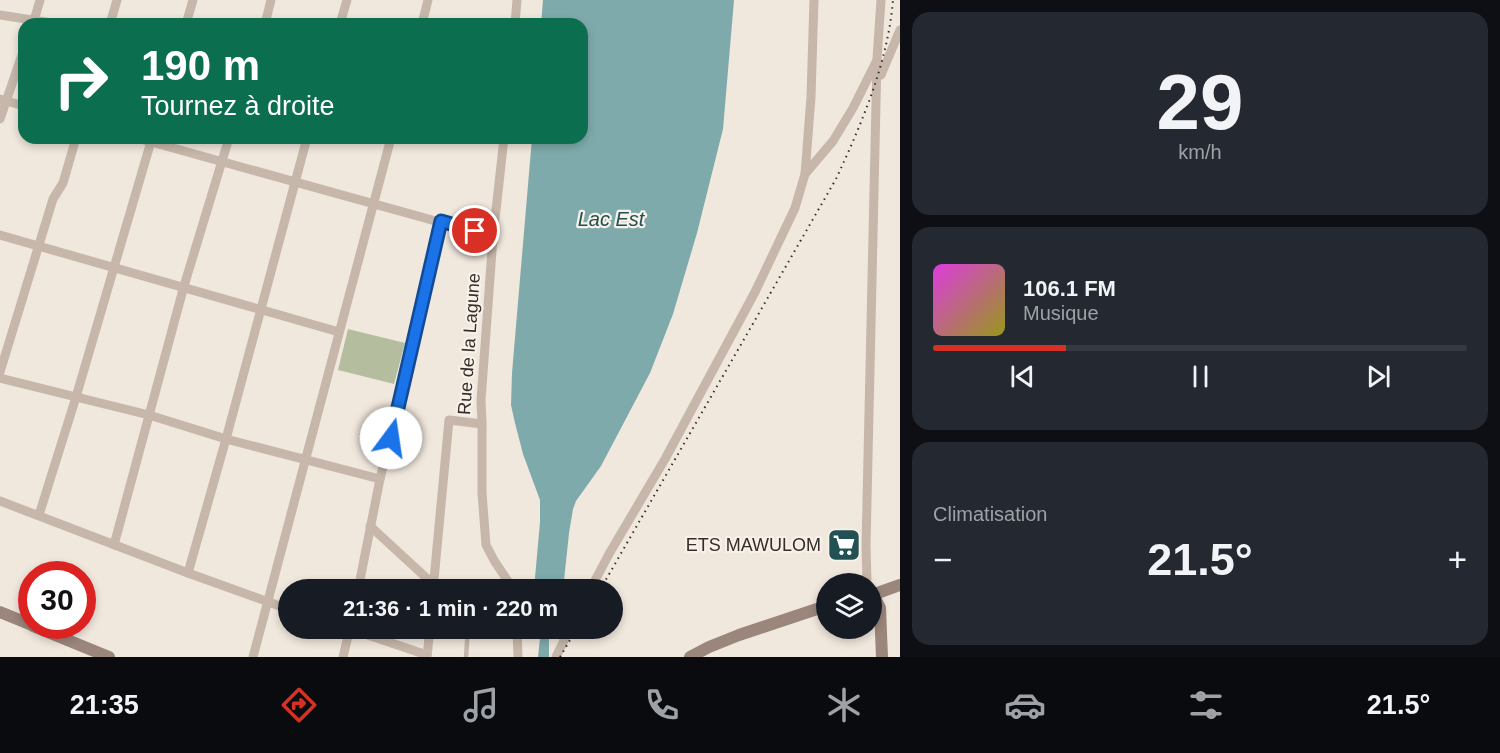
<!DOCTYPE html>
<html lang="fr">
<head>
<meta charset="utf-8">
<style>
  :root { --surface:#171b24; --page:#242831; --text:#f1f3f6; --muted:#9ea1a6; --line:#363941; --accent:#d93025 }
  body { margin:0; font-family:Arial,sans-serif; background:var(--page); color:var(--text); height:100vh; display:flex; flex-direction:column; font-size:22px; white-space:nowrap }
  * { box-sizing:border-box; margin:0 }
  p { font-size:20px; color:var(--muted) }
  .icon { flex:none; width:33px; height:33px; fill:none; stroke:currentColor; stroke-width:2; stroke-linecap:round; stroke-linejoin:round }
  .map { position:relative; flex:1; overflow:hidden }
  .side { display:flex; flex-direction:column; gap:12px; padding:12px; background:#0d0f14; width:600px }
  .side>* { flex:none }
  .banner { position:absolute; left:18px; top:18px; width:570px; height:126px; border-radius:18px; box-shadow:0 3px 9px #0003; background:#0b6e4f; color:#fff; overflow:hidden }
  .buttons { position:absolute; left:816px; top:573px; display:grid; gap:12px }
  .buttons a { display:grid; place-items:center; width:66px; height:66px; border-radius:50%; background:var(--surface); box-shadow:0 3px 9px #0003; font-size:30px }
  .speed { position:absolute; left:18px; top:561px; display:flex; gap:12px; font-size:30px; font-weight:700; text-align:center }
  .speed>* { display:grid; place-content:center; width:78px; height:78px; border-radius:50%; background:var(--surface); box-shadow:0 3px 9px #0003; line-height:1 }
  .speed .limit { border:9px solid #d22; background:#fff; color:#111 }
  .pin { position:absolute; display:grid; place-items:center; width:51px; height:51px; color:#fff; margin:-26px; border:3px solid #fff; border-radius:50%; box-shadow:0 2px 6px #0007 }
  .me { position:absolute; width:66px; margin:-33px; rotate:14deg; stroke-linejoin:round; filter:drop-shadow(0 0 4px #0008) }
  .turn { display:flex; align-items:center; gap:21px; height:126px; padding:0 24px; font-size:27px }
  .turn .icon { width:78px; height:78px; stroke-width:2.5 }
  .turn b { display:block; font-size:42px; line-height:51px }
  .big { font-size:45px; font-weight:600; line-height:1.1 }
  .side .card { flex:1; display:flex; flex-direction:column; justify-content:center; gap:9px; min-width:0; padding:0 21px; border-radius:18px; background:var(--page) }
  .side .dial { align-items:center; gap:0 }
  .dial b { font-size:78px; line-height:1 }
  .song { display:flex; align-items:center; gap:18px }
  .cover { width:72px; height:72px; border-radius:9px; background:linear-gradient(135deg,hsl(300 70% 55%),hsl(60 70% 35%)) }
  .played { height:6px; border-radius:3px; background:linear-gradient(90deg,var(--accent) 25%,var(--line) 25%) }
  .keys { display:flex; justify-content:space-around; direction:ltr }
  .heat { display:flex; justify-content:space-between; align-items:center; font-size:33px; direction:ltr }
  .trip { position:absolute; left:278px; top:579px; width:345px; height:60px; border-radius:30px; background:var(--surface); box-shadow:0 3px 9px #0003; font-weight:600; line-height:60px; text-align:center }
  .menu { display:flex; height:96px; justify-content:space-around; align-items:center; background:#090b0e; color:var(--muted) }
  .menu .icon { width:42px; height:42px }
  .menu .active { color:var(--accent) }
  .menu b { font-size:27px; color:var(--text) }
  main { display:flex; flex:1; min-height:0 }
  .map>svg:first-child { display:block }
  .green { fill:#b4be9f }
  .water { fill:#7faaab }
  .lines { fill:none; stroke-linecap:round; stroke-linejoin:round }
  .lane { stroke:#c7b7aa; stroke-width:4.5 }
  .street { stroke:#c7b7aa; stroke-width:9 }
  .secondary { stroke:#9b867c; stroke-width:12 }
  .rail { stroke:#352d29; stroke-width:2; stroke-dasharray:1.5 4.5; stroke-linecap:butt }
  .route-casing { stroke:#114b97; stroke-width:15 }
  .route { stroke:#1a73e8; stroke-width:10 }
  .labels { text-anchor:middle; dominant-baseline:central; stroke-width:4.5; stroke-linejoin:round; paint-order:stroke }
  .street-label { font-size:18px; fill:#352d29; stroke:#f8f1e9 }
  .poi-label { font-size:18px; fill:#352d29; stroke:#f8f1e9; text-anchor:end }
  .water-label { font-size:20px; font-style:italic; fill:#225153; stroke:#f8f1e9 }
</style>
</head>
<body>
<main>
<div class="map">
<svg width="900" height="657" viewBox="0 0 900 657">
  <rect width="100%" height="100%" fill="#f0e7dd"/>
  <path class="green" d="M348,329L405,343L394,384L338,370Z"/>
  <g class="water">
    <path d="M543,0H734L723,129L697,233L673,314L650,373L601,466L576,501L573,509L569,533L563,590L534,589L540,522V500L523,454L515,423L511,405L512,373L532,138H582V24H541Z"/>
    <path d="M540,638L549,639V657H538Z"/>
  </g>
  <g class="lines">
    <path class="lane" d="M466,657L468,628"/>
    <g class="street">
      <path d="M0,15L58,24"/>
      <path d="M33,24L40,0"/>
      <path d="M110,24L117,0"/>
      <path d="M186,24L193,0"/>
      <path d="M265,24L271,0"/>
      <path d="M340,24L347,0"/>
      <path d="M422,24L428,0"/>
      <path d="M515,24L517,0"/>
      <path d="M881,75L900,30"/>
      <path d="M0,99L24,106"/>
      <path d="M0,119L24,49"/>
      <path d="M137,138L493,237"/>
      <path d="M805,174L833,141L853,108L877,60"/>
      <path d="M0,235L339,332"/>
      <path d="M0,372L53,199L63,183L76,138"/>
      <path d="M0,378L149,415L226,439L380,479"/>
      <path d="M482,424V493L486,545L495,562L514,590"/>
      <path d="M0,501L188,573L288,609"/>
      <path d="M39,515L76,397L152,138"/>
      <path d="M370,526L433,584"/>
      <path d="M114,545L184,286L229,138"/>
      <path d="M188,573L226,439L307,138"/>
      <path d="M867,584L866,545L877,59L881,0"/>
      <path d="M358,590L380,479L441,221"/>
      <path d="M433,590L449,420L482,424L481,400L493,237L504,138"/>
      <path d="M590,590L609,554L665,459L755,292L795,208L805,174L811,97L814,0"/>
      <path d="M347,628L427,655"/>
      <path d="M517,628L518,657"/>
      <path d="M253,657L391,138"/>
      <path d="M343,657L350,628"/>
      <path d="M427,657L430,628"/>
      <path d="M556,657L570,628"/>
    </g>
    <g class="secondary">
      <path d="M873,594L880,608L882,657"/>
      <path d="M872,595L900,585"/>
      <path d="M0,612L32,625"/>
      <path d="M33,626L109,657"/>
      <path d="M690,657L709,647L739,635L826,606"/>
    </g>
    <g class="rail">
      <path d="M600,590L836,179C862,123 888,62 893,0"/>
      <path d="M560,657L577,628"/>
    </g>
  </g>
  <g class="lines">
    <defs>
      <path id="route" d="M391,438L441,221L475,231"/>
    </defs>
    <use href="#route" class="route-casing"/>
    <use href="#route" class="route"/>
  </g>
  <defs>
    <symbol id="supermarket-square" viewBox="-11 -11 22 22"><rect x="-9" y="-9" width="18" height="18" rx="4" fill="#225153" stroke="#f8f1e9"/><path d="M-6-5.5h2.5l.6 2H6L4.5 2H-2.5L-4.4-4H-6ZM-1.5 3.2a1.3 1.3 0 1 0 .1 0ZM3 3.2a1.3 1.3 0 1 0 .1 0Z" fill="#fff"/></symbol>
  </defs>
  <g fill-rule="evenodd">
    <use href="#supermarket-square" x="825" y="526" width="38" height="38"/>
  </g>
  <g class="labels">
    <g class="street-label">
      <text transform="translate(469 344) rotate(-86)">Rue de la Lagune</text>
    </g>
    <g class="poi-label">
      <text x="821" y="545">ETS MAWULOM</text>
    </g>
    <g class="water-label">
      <text x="611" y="219">Lac Est</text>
    </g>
  </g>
</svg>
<div class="buttons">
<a><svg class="icon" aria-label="layers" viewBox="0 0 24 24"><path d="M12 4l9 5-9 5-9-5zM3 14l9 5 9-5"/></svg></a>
</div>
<div class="speed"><div class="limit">30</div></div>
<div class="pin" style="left:475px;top:231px;background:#d93025"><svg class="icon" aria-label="arrive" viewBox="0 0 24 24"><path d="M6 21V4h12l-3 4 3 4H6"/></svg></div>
<svg class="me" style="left:391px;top:438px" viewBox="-20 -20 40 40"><circle r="19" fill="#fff"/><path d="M0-13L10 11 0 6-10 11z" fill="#1a73e8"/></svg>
<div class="trip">21:36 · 1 min · 220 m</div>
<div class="banner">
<div class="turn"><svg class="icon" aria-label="right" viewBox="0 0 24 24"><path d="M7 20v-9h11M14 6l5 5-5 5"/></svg><div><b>190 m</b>Tournez à droite</div></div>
</div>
</div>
<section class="side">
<div class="card dial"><b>29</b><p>km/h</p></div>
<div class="card">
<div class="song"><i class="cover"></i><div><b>106.1 FM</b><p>Musique</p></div></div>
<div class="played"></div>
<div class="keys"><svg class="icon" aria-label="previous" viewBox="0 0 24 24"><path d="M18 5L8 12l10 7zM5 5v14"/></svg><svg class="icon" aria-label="pause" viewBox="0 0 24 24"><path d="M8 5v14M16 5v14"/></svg><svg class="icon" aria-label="next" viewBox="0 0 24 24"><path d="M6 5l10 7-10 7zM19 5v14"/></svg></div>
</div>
<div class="card"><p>Climatisation</p>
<div class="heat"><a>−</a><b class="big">21.5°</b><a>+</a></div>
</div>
</section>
</main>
<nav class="menu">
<b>21:35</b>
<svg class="icon active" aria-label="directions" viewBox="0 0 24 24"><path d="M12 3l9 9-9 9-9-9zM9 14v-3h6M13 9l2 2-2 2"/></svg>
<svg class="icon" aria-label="music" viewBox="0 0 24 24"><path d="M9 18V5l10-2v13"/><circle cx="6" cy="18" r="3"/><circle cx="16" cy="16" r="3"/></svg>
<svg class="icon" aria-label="phone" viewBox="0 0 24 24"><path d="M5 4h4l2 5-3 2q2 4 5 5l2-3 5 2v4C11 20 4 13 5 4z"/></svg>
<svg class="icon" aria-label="climate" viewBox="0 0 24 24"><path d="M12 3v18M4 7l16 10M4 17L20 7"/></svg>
<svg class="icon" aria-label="car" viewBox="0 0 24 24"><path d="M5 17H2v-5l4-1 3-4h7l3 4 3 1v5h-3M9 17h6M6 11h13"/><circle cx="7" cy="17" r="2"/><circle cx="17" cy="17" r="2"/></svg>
<svg class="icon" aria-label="filters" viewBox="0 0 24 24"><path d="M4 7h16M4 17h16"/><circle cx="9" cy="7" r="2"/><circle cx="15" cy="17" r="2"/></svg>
<b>21.5°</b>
</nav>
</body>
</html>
